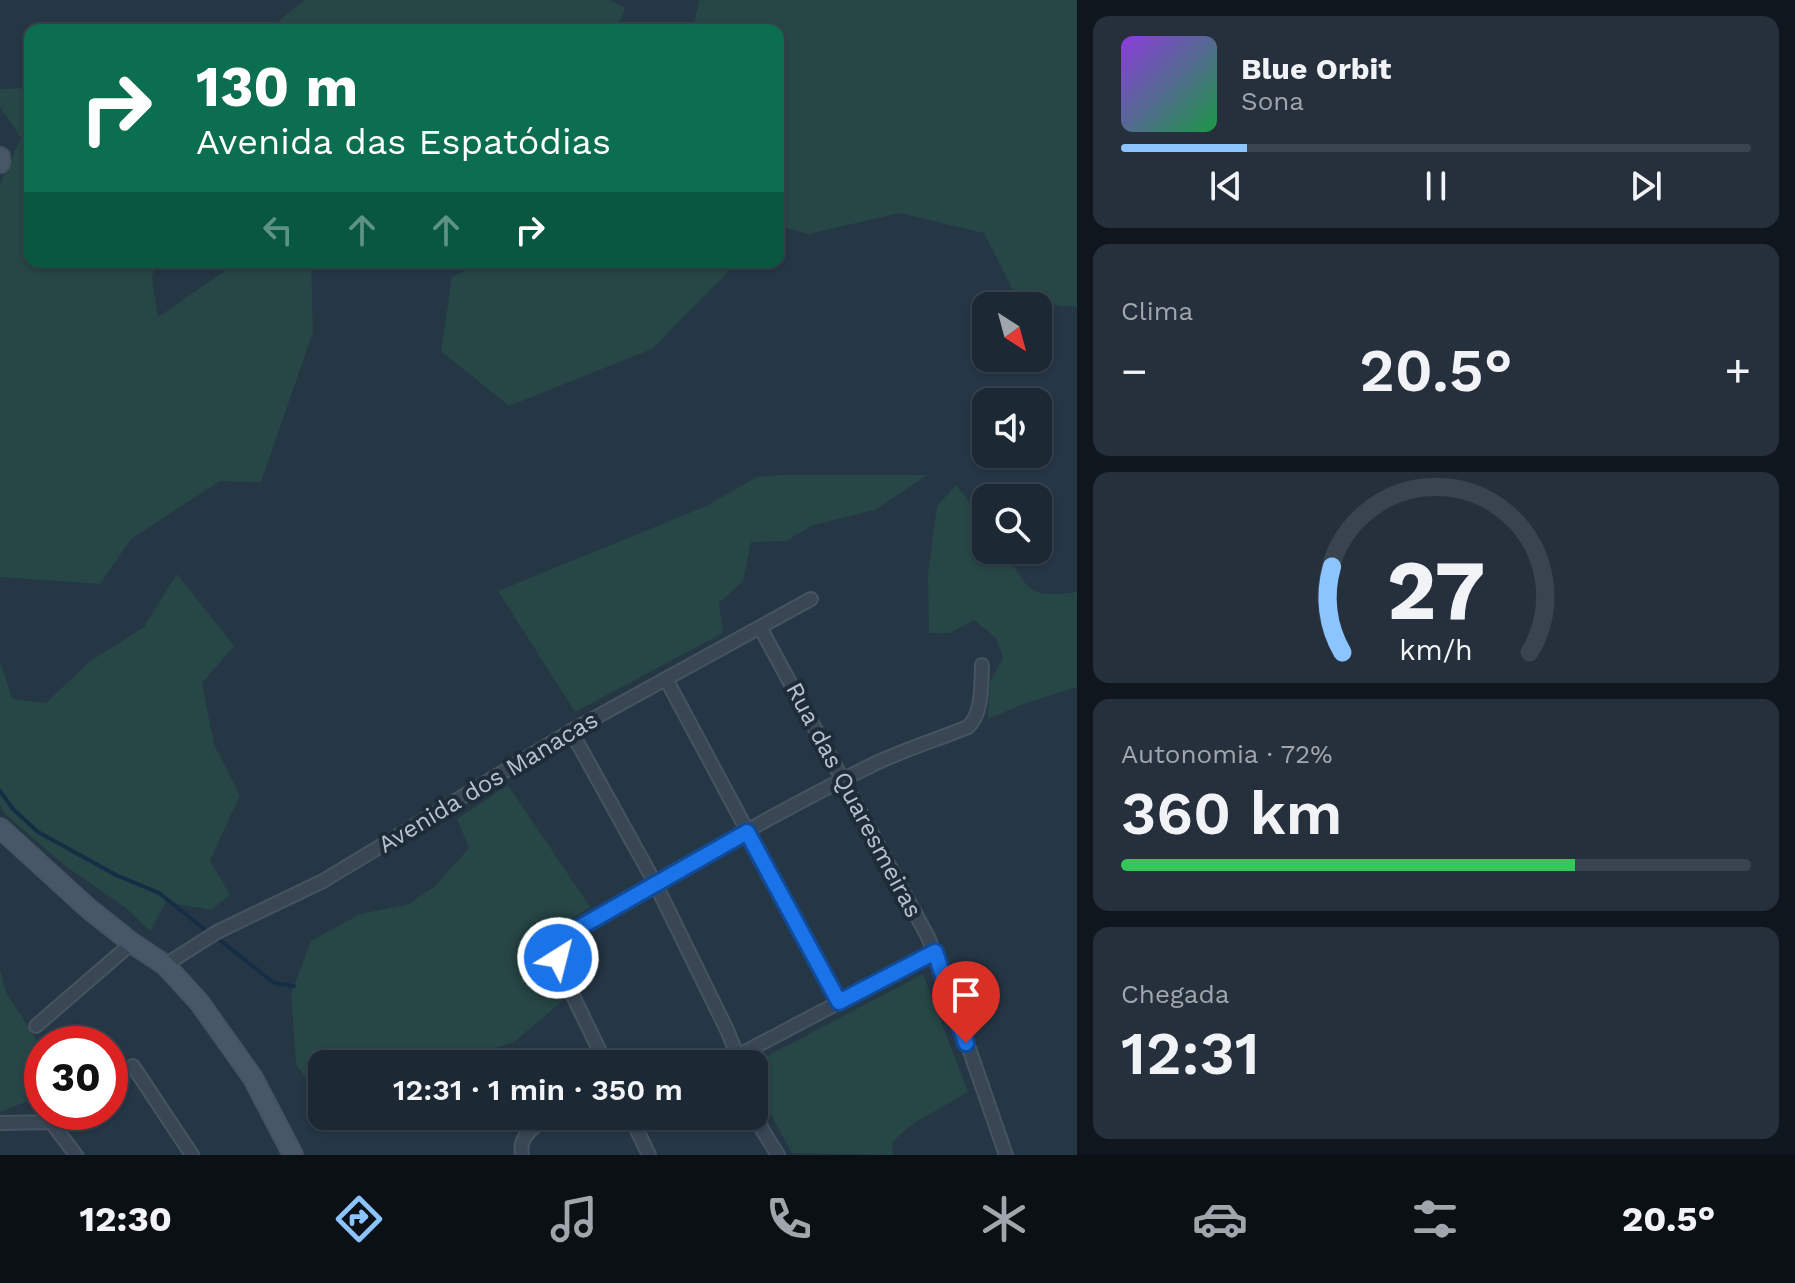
<!DOCTYPE html>
<html lang="pt">
<head>
<meta charset="utf-8">
<style>
  :root { --surface:#1c2834; --page:#25303c; --text:#f1f3f6; --muted:#a0a6ac; --line:#3a444f; --accent:#8bc4ff }
  body { margin:0; font-family:"Work Sans",sans-serif; background:var(--page); color:var(--text); height:100vh; display:flex; flex-direction:column; font-size:30px; white-space:nowrap }
  * { box-sizing:border-box; margin:0 }
  p { font-size:26px; color:var(--muted) }
  .icon { flex:none; width:44px; height:44px; fill:none; stroke:currentColor; stroke-width:2; stroke-linecap:round; stroke-linejoin:round }
  .map { position:relative; flex:1; overflow:hidden }
  .panel { display:flex; flex-direction:column; gap:16px; padding:16px; background:#0f161d; width:718px }
  .panel>* { flex:none }
  .guide { position:absolute; left:24px; top:24px; width:760px; height:244px; border-radius:16px; box-shadow:0 2px 6px #0004,0 0 0 2px var(--line); background:#0b6e4f; color:#fff; overflow:hidden }
  .needle { width:52px; rotate:144deg }
  .tools { position:absolute; left:972px; top:292px; display:grid; gap:16px }
  .tools a { display:grid; place-items:center; width:80px; height:80px; border-radius:16px; background:var(--surface); box-shadow:0 2px 6px #0004,0 0 0 2px var(--line); font-size:40px }
  .speed { position:absolute; left:24px; top:1026px; display:flex; gap:16px; font-size:40px; font-weight:700; text-align:center }
  .speed>* { display:grid; place-content:center; width:104px; height:104px; border-radius:50%; background:var(--surface); box-shadow:0 2px 6px #0004,0 0 0 2px var(--line); line-height:1 }
  .speed .limit { border:12px solid #d22; background:#fff; color:#111 }
  .pin { position:absolute; display:grid; place-items:center; width:68px; height:68px; color:#fff; margin:-82px -34px; border-radius:50% 50% 50% 0; rotate:-45deg; box-shadow:0 0 8px #0007 }
  .pin .icon { rotate:45deg }
  .me { position:absolute; width:88px; margin:-44px; rotate:36deg; stroke-linejoin:round; filter:drop-shadow(0 0 6px #0008) }
  .turn { display:flex; align-items:center; gap:28px; height:168px; padding:0 40px; font-size:36px }
  .turn .icon { width:104px; height:104px; stroke-width:2.5 }
  .turn b { display:block; font-size:56px; line-height:68px }
  .lanes { display:flex; align-items:center; height:76px; padding:0 40px; background:#0003; justify-content:center; gap:40px; direction:ltr }
  .lanes .off { opacity:.35 }
  .big { font-size:60px; font-weight:600; line-height:1.1 }
  .panel .widget { flex:1; display:flex; flex-direction:column; justify-content:center; gap:12px; min-width:0; padding:0 28px; border-radius:16px; background:var(--page) }
  .panel .dial { align-items:center; gap:0 }
  .dial svg { height:208px; overflow:visible; fill:none; stroke:var(--line); stroke-width:7; stroke-linecap:round; text-anchor:middle }
  .dial text { fill:var(--text); stroke:none }
  .song { display:flex; align-items:center; gap:24px }
  .cover { width:96px; height:96px; border-radius:12px; background:linear-gradient(135deg,hsl(270 70% 55%),hsl(140 70% 35%)) }
  .played { height:8px; border-radius:4px; background:linear-gradient(90deg,var(--accent) 20%,var(--line) 20%) }
  .keys { display:flex; justify-content:space-around; direction:ltr }
  .heat { display:flex; justify-content:space-between; align-items:center; font-size:44px; direction:ltr }
  .charge { height:12px; border-radius:6px; background:linear-gradient(90deg,#34c759 72%,var(--line) 0) }
  .trip { position:absolute; left:308px; top:1050px; width:460px; height:80px; border-radius:16px; background:var(--surface); box-shadow:0 2px 6px #0004,0 0 0 2px var(--line); font-weight:600; line-height:80px; text-align:center }
  .dock { display:flex; height:128px; justify-content:space-around; align-items:center; background:#0b1015; color:var(--muted) }
  .dock .icon { width:56px; height:56px }
  .dock .on { color:var(--accent) }
  .dock b { font-size:36px; color:var(--text) }
  main { display:flex; flex:1; min-height:0 }
  .map>svg:first-child { display:block }
  .green { fill:#274646 }
  .lines { fill:none; stroke-linecap:round; stroke-linejoin:round }
  .stream { stroke:#162e45; stroke-width:4 }
  .street-casing { stroke:#465361; stroke-width:16 }
  .secondary-casing { stroke:#465361; stroke-width:22 }
  .street { stroke:#394755; stroke-width:12 }
  .secondary { stroke:#475768; stroke-width:18 }
  .route-casing { stroke:#114b97; stroke-width:20 }
  .route { stroke:#1a73e8; stroke-width:14 }
  .labels { text-anchor:middle; dominant-baseline:central; stroke-width:8; stroke-linejoin:round; paint-order:stroke }
  .street-label { font-size:24px; fill:#b7c2ce; stroke:#1e2c3a }
</style>
</head>
<body>
<main>
<div class="map">
<svg width="1077" height="1155" viewBox="0 0 1077 1155">
  <rect width="100%" height="100%" fill="#253645"/>
  <g class="green">
    <path d="M304,0H610L625,8L616,30H268Z"/>
    <path d="M699,0H1077V307L1019,302L984,233L899,213L809,234L778,226V30H693Z"/>
    <path d="M30,88V262H156L152,278L158,317L238,262H311L313,332L261,482L220,481L131,539L100,584L0,577V184L21,138L0,107V89Z"/>
    <path d="M482,262H738L652,349L509,406L441,351L452,277Z"/>
    <path d="M782,475H927L875,510L813,525L786,541L751,542L743,581L719,603L723,633L575,712L498,591L706,506L757,477Z"/>
    <path d="M956,485L986,523V550H1005C1029,591 1027,598 1077,592V687L1026,703L988,719L990,682L1003,658L996,638L974,620L950,633H929L928,574L937,506Z"/>
    <path d="M177,574L234,646L202,683L214,745L240,795L210,861L230,895L211,910L166,902L150,931L126,908L63,864L4,813L0,805V661L12,699L46,703L89,662L144,627Z"/>
    <path d="M508,785L590,907L538,942L562,1001L514,1042L443,1064H322V1094L313,1090L296,1064L291,994L311,941L360,914L409,904L435,886L469,848L457,819Z"/>
    <path d="M0,969L6,992L42,1049V1091L38,1097L0,1112Z"/>
    <path d="M923,974L968,1092L911,1125L892,1142L893,1155L792,1153L770,1113L756,1062Z"/>
  </g>
  <g class="lines">
    <g class="stream">
      <path d="M0,791L13,809L38,832L116,875L159,893L204,929"/>
      <path d="M221,941L274,983L294,986"/>
    </g>
    <defs>
      <g id="street">
        <path d="M761,629L928,937L947,985L1006,1155"/>
        <path d="M666,679L839,1002"/>
        <path d="M571,731L655,883L727,1030L741,1064"/>
        <path d="M165,965L217,932L323,881L571,731L811,599"/>
        <path d="M36,1026L132,943"/>
        <path d="M739,1055L935,952"/>
        <path d="M606,1064L560,969L559,948L568,934C667,876 768,816 872,765C903,750 936,740 968,727C983,713 981,685 982,665"/>
        <path d="M133,1066L192,1155"/>
        <path d="M754,1110L763,1131L778,1155"/>
        <path d="M630,1116L649,1155"/>
        <path d="M0,1123L51,1122L76,1155"/>
        <path d="M522,1155C518,1135 535,1126 550,1116"/>
      </g>
      <g id="secondary">
        <path d="M0,157V163"/>
        <path d="M0,828L89,909L132,943L165,965L199,1002L253,1078L293,1155"/>
      </g>
    </defs>
    <use href="#street" class="street-casing"/>
    <use href="#secondary" class="secondary-casing"/>
    <use href="#street" class="street"/>
    <use href="#secondary" class="secondary"/>
  </g>
  <g class="lines">
    <defs>
      <path id="route" d="M558,958L559,948L568,934L747,832L839,1002L935,952L966,1043"/>
    </defs>
    <use href="#route" class="route-casing"/>
    <use href="#route" class="route"/>
  </g>
  <g class="labels">
    <g class="street-label">
      <text transform="translate(488 782) rotate(-31)">Avenida dos Manacas</text>
      <text transform="translate(854 800) rotate(62)">Rua das Quaresmeiras</text>
    </g>
  </g>
</svg>
<div class="tools">
<a><svg class="needle" viewBox="-14 -14 28 28"><path d="M0-13l5 13h-10z" fill="#e53935"/><path d="M0 13l5-13h-10z" fill="#a0a6ac"/></svg></a>
<a><svg class="icon" aria-label="sound" viewBox="0 0 24 24"><path d="M4 9h4l5-4v14l-5-4H4zM17 9q2 3 0 6"/></svg></a>
<a><svg class="icon" aria-label="search" viewBox="0 0 24 24"><circle cx="10" cy="10" r="6"/><path d="M15 15l6 6"/></svg></a>
</div>
<div class="speed"><div class="limit">30</div></div>
<div class="pin" style="left:966px;top:1043px;background:#d93025"><svg class="icon" aria-label="arrive" viewBox="0 0 24 24"><path d="M6 21V4h12l-3 4 3 4H6"/></svg></div>
<svg class="me" style="left:558px;top:958px" viewBox="-20 -20 40 40"><circle r="17" fill="#1a73e8" stroke="#fff" stroke-width="3"/><path d="M0-11L8 9 0 5-8 9z" fill="#fff"/></svg>
<div class="trip">12:31 · 1 min · 350 m</div>
<div class="guide">
<div class="turn"><svg class="icon" aria-label="right" viewBox="0 0 24 24"><path d="M7 20v-9h11M14 6l5 5-5 5"/></svg><div><b>130 m</b>Avenida das Espatódias</div></div>
<div class="lanes"><svg class="icon off" aria-label="left" viewBox="0 0 24 24"><path d="M17 20v-9H6M10 6l-5 5 5 5"/></svg><svg class="icon off" aria-label="ahead" viewBox="0 0 24 24"><path d="M12 20V5M6 11l6-6 6 6"/></svg><svg class="icon off" aria-label="ahead" viewBox="0 0 24 24"><path d="M12 20V5M6 11l6-6 6 6"/></svg><svg class="icon" aria-label="right" viewBox="0 0 24 24"><path d="M7 20v-9h11M14 6l5 5-5 5"/></svg></div>
</div>
</div>
<section class="panel">
<div class="widget">
<div class="song"><i class="cover"></i><div><b>Blue Orbit</b><p>Sona</p></div></div>
<div class="played"></div>
<div class="keys"><svg class="icon" aria-label="previous" viewBox="0 0 24 24"><path d="M18 5L8 12l10 7zM5 5v14"/></svg><svg class="icon" aria-label="pause" viewBox="0 0 24 24"><path d="M8 5v14M16 5v14"/></svg><svg class="icon" aria-label="next" viewBox="0 0 24 24"><path d="M6 5l10 7-10 7zM19 5v14"/></svg></div>
</div>
<div class="widget"><p>Clima</p>
<div class="heat"><a>−</a><b class="big">20.5°</b><a>+</a></div>
</div>
<div class="widget dial"><svg viewBox="0 0 100 80">
<path d="M14 69A42 42 0 1 1 86 69"/>
<path d="M14 69A42 42 0 0 1 10 36" stroke="#8bc4ff"/>
<text x="50" y="56" font-size="32" font-weight="700">27</text>
<text x="50" y="72" font-size="11">km/h</text>
</svg></div>
<div class="widget"><p>Autonomia · 72%</p><b class="big">360 km</b><div class="charge"></div></div>
<div class="widget"><p>Chegada</p><b class="big">12:31</b></div>
</section>
</main>
<nav class="dock">
<b>12:30</b>
<svg class="icon on" aria-label="directions" viewBox="0 0 24 24"><path d="M12 3l9 9-9 9-9-9zM9 14v-3h6M13 9l2 2-2 2"/></svg>
<svg class="icon" aria-label="music" viewBox="0 0 24 24"><path d="M9 18V5l10-2v13"/><circle cx="6" cy="18" r="3"/><circle cx="16" cy="16" r="3"/></svg>
<svg class="icon" aria-label="phone" viewBox="0 0 24 24"><path d="M5 4h4l2 5-3 2q2 4 5 5l2-3 5 2v4C11 20 4 13 5 4z"/></svg>
<svg class="icon" aria-label="climate" viewBox="0 0 24 24"><path d="M12 3v18M4 7l16 10M4 17L20 7"/></svg>
<svg class="icon" aria-label="car" viewBox="0 0 24 24"><path d="M5 17H2v-5l4-1 3-4h7l3 4 3 1v5h-3M9 17h6M6 11h13"/><circle cx="7" cy="17" r="2"/><circle cx="17" cy="17" r="2"/></svg>
<svg class="icon" aria-label="filters" viewBox="0 0 24 24"><path d="M4 7h16M4 17h16"/><circle cx="9" cy="7" r="2"/><circle cx="15" cy="17" r="2"/></svg>
<b>20.5°</b>
</nav>
</body>
</html>
